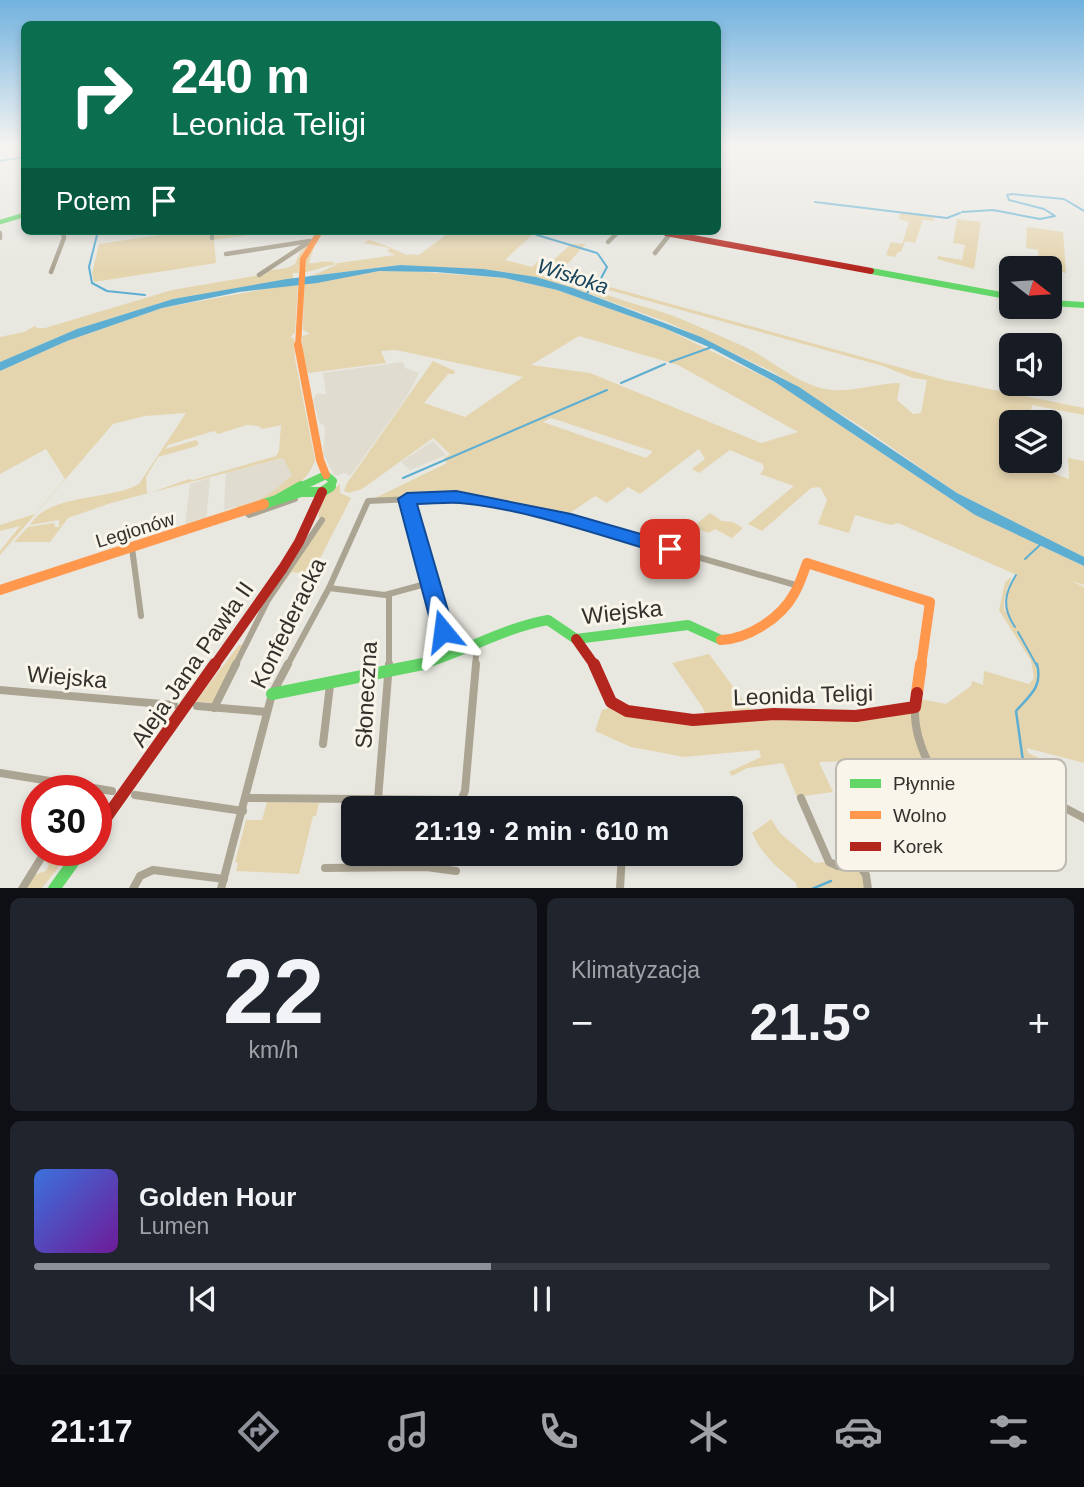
<!DOCTYPE html>
<html lang="pl">
<head>
<meta charset="utf-8">
<style>
  :root { --surface:#171b24; --page:#20242c; --text:#f1f3f6; --muted:#9ea1a6; --line:#363941; --accent:#8c9099 }
  body { margin:0; font-family:Helvetica,sans-serif; background:var(--page); color:var(--text); height:100vh; display:flex; flex-direction:column; font-size:26px; white-space:nowrap }
  * { box-sizing:border-box; margin:0 }
  p { font-size:23px; color:var(--muted) }
  .icon { flex:none; width:38px; height:38px; fill:none; stroke:currentColor; stroke-width:2; stroke-linecap:round; stroke-linejoin:round }
  .map { position:relative; height:888px; overflow:hidden }
  .details { display:flex; flex-direction:column; gap:10px; padding:10px; background:#0d0f14; flex:1 }
  .details>* { flex:none }
  .guide { position:absolute; left:21px; top:21px; width:700px; height:214px; border-radius:10px; box-shadow:0 4px 10px #0003; background:#0b6e4f; color:#fff; overflow:hidden }
  .needle { width:46px; rotate:107deg }
  .tools { position:absolute; left:999px; top:256px; display:grid; gap:14px }
  .tools a { display:grid; place-items:center; width:63px; height:63px; border-radius:10px; background:var(--surface); box-shadow:0 4px 10px #0003; font-size:35px }
  .speed { position:absolute; left:21px; top:775px; display:flex; gap:14px; font-size:35px; font-weight:700; text-align:center }
  .speed>* { display:grid; place-content:center; width:91px; height:91px; border-radius:50%; background:var(--surface); box-shadow:0 4px 10px #0003; line-height:1 }
  .speed .limit { border:10px solid #d22; background:#fff; color:#111 }
  .pin { position:absolute; display:grid; place-items:center; width:60px; height:60px; color:#fff; margin:-30px; border-radius:14px; box-shadow:0 4px 10px #0006 }
  .me { position:absolute; width:77px; margin:-38px; rotate:344deg; stroke-linejoin:round; filter:drop-shadow(0 0 5px #0008) }
  .turn { display:flex; align-items:center; gap:24px; height:147px; padding:0 35px; font-size:32px }
  .turn .icon { width:91px; height:91px; stroke-width:2.5 }
  .turn b { display:block; font-size:49px; line-height:60px }
  .then { display:flex; align-items:center; height:66px; padding:0 35px; background:#0003; gap:14px; font-size:26px }
  .big { font-size:52px; font-weight:700; line-height:1.1 }
  .details .widget { flex:1; display:flex; flex-direction:column; justify-content:center; gap:10px; min-width:0; padding:0 24px; border-radius:10px; background:var(--page) }
  .details .dial { align-items:center; gap:0 }
  .dial b { font-size:91px; line-height:1 }
  .song { display:flex; align-items:center; gap:21px }
  .cover { width:84px; height:84px; border-radius:10px; background:linear-gradient(135deg,hsl(220 70% 55%),hsl(280 70% 35%)) }
  .played { height:7px; border-radius:4px; background:linear-gradient(90deg,var(--accent) 45%,var(--line) 45%) }
  .keys { display:flex; justify-content:space-around; direction:ltr }
  .heat { display:flex; justify-content:space-between; align-items:center; font-size:38px; direction:ltr }
  .details .tiles { flex:1; display:grid; gap:10px; grid-template-columns:1fr 1fr }
  .widget:last-child { grid-column:span 2 }
  .trip { position:absolute; left:341px; top:796px; width:402px; height:70px; border-radius:10px; background:var(--surface); box-shadow:0 4px 10px #0003; font-weight:700; line-height:70px; text-align:center }
  .tab-bar { display:flex; height:112px; justify-content:space-around; align-items:center; background:#090b0e; color:var(--muted) }
  .tab-bar .icon { width:49px; height:49px }
  .tab-bar .selected { color:var(--accent) }
  .tab-bar b { font-size:32px; color:var(--text) }
  .map>svg:first-child { display:block }
  .built { fill:#e0dccf }
  .green { fill:#e5d5af; fill-rule:evenodd }
  .water { fill:#5eaed2 }
  .lines { fill:none; stroke-linecap:round; stroke-linejoin:round }
  .stream-far1 { stroke:#5eaed2; stroke-width:2 }
  .stream { stroke:#5eaed2; stroke-width:2.5 }
  .street-far3 { stroke:#aca492; stroke-width:3.5 }
  .street-far2 { stroke:#aca492; stroke-width:4.5 }
  .street-far1 { stroke:#aca492; stroke-width:6 }
  .street { stroke:#aca492; stroke-width:8 }
  .fast-far4 { stroke:#63d668; stroke-width:4.5 }
  .fast-far3 { stroke:#63d668; stroke-width:6 }
  .fast-far2 { stroke:#63d668; stroke-width:8 }
  .fast-far1 { stroke:#63d668; stroke-width:10 }
  .fast { stroke:#63d668; stroke-width:12 }
  .slow-far4 { stroke:#ff974d; stroke-width:4.5 }
  .slow-far3 { stroke:#ff974d; stroke-width:6 }
  .slow-far2 { stroke:#ff974d; stroke-width:8 }
  .slow-far1 { stroke:#ff974d; stroke-width:10 }
  .slow { stroke:#ff974d; stroke-width:12 }
  .jam-far3 { stroke:#b3261e; stroke-width:4.5 }
  .jam-far2 { stroke:#b3261e; stroke-width:6 }
  .jam-far1 { stroke:#b3261e; stroke-width:10 }
  .jam { stroke:#b3261e; stroke-width:12 }
  .route { fill:#1a73e8; stroke:#114b97; stroke-width:2 }
  .labels { text-anchor:middle; dominant-baseline:central; stroke-width:6; stroke-linejoin:round; paint-order:stroke }
  .street-label { font-size:19px; fill:#33312d; stroke:#f9f5ea }
  .water-label { font-size:21px; font-style:italic; fill:#18445b; stroke:#f9f5ea }
  .near-street-label { font-size:23px; fill:#33312d; stroke:#f9f5ea }
  .key { fill:#f9f5ea; stroke:#bebab1; stroke-width:2 }
  .key-label { font-size:19px; fill:#33312d }
</style>
</head>
<body>
<div class="map">
<svg width="1084" height="889" viewBox="0 0 1084 889">
  <rect width="100%" height="100%" fill="#e8e7e0"/>
  <g class="built">
    <path d="M403,362L405,368L419,373L406,398L350,476L344,473L335,476L323,454L325,431L324,425L320,424L313,401L316,394H326L323,373Z"/>
    <path d="M433,441L446,455L410,470L401,462Z"/>
    <path d="M284,458L292,475L286,481L263,499L224,510L226,473Z"/>
    <path d="M210,478L206,521L185,525L190,484Z"/>
  </g>
  <g class="green">
    <path d="M900,213L935,217L934,221L923,220L915,243L905,241L901,252H898L895,257L886,255L891,242L902,244L909,222L899,219Z"/>
    <path d="M957,219L981,222L974,269L937,259L938,256L962,260L965,245L953,243Z"/>
    <path d="M1027,227L1063,232L1066,273L1051,270L1050,276V268H1039L1038,250L1026,248Z"/>
    <path d="M187,231H276L214,240L216,263L94,282L92,274L99,244Z"/>
    <path d="M451,231H536L505,260L532,267L540,259L549,264L571,244H586L559,273L945,380L1084,408V415L1032,405L1029,422H1012V460H1048L1047,471L1069,479L1068,458L1084,461V557L957,493L862,427L771,371L667,322L573,288L505,272L400,265L304,277C318,275 327,268 339,264C324,265 310,274 293,273V279L173,299L77,329L0,362V337L24,332L35,326L37,328H45L172,290L267,274L265,272C273,268 285,271 295,264L300,252L310,242L302,254L298,272L306,270V255L314,247L309,263C315,264 323,260 335,262L332,264L395,255L387,251L390,248L363,243L369,240C385,244 401,253 412,257L407,254L419,255ZM609,290L883,366L913,378L927,380L921,413L913,414L897,400L900,383C877,383 847,394 825,389C796,383 772,360 745,347C724,338 703,328 681,319C657,309 630,304 605,294Z"/>
    <path d="M397,270L505,278L557,290L664,328L775,382L975,515L1084,566V585L1071,581L1084,587V763L1027,748L1028,753L1048,762L1043,784L1030,778L1029,794L1024,800L1037,807L1024,863L996,848L992,855L980,861L971,854L916,862L911,844L897,846L893,850L850,761L819,762L833,792L797,797L783,763L747,768L732,776L729,772L761,757L759,750L684,757L631,747L595,731L602,710L616,706L708,722L703,708L672,663L709,654L751,711L882,714L919,699L946,704L971,686L972,681L983,685L984,671L1029,684L1034,678L1031,661L999,610L1005,582L1011,577C1010,587 1001,601 1005,613L1007,588L1017,575L898,523L891,525L855,515L849,533L818,524L827,500L820,487L811,488L762,531L748,524L794,486L760,474L764,469L763,464L730,450L699,473L692,469L705,459L699,449L640,494L628,487L607,503L595,496L564,517L467,496L373,499L447,463L443,459L450,454L433,438L362,489L349,493L344,491L347,483L433,361L455,371L454,374H448L424,403L465,417L523,377L396,350L381,351L386,363L308,373L303,356L302,336L310,334L303,330L304,284L367,272ZM579,336L678,365L798,432L761,443L590,373L531,365ZM551,418L652,451V452L646,458L543,422Z"/>
    <path d="M298,283L295,332L290,338H294L295,359L315,460C305,493 265,499 237,509V506C260,503 276,490 292,475L283,458L111,503L68,518L50,542H14L28,527L54,523L55,527H59V520L30,525C49,493 109,501 139,484L186,413L145,416L113,424L0,555V551L20,526L0,531V525L35,514L65,479L46,449L0,474V371L67,341L162,308ZM247,425L258,426L262,429L281,425L279,451L276,456L193,480L189,479L147,494L146,477L158,457L197,446L199,443L196,440L165,449L168,445L214,431L218,434Z"/>
    <path d="M340,484V493L351,498L312,574L292,572L278,590L324,519L318,517L322,498Z"/>
    <path d="M710,513L722,521L733,522L743,528L732,538L715,529L709,533L697,529L694,526Z"/>
    <path d="M239,645H243L214,703L197,702L193,705Z"/>
    <path d="M267,802L319,803L316,816H313L299,874L236,871L238,863L235,862L246,820H262Z"/>
    <path d="M771,819L780,833L815,863L825,862L862,873L866,888H797L796,883C776,867 763,856 752,833Z"/>
    <path d="M49,851H71L42,888L26,889L34,875L46,871L49,865L44,860Z"/>
  </g>
  <path class="water" d="M400,265L483,269L536,277L573,288L701,337L799,387L957,493L1084,557V566L975,515L775,382L711,348L664,328L557,290L505,278L436,272L379,271L317,283L239,292L162,308L67,341L0,371V362L77,329L173,299L287,279Z"/>
  <g class="lines">
    <g class="stream-far1">
      <path d="M0,161L24,157"/>
      <path d="M815,202L947,218L960,213"/>
      <path d="M962,212L993,210L1040,219L1055,216L1044,209L1009,200L1007,195L1012,194L1064,199L1084,211"/>
      <path d="M98,231L89,267L92,283L107,291L145,295"/>
      <path d="M535,231L537,235L597,253"/>
      <path d="M598,254L607,267L599,282"/>
      <path d="M587,293L593,287"/>
      <path d="M670,362L712,347"/>
      <path d="M621,383L665,364"/>
      <path d="M403,478L607,390"/>
      <path d="M1025,559L1040,545"/>
      <path d="M1015,627C1002,608 1004,594 1016,575"/>
      <path d="M1018,632L1037,666"/>
    </g>
    <g class="stream">
      <path d="M1021,783L1024,768L1016,711C1030,695 1043,687 1037,664"/>
      <path d="M1006,809L1018,788"/>
      <path d="M976,851L988,842L1004,812"/>
      <path d="M812,889L831,881"/>
    </g>
    <g class="street-far3">
      <path d="M63,231L64,235"/>
      <path d="M212,231V235"/>
      <path d="M615,235L619,231"/>
    </g>
    <g class="street-far2">
      <path d="M0,233V238"/>
      <path d="M212,233V238"/>
      <path d="M608,242L617,233"/>
      <path d="M655,253L670,234"/>
      <path d="M226,254L310,241"/>
      <path d="M51,272L64,238L63,233"/>
      <path d="M259,275L309,242"/>
    </g>
    <g class="street-far1">
      <path d="M407,499L450,654"/>
      <path d="M245,511L249,515L295,499"/>
      <path d="M132,548L141,616"/>
      <path d="M329,588L385,595L429,583"/>
      <path d="M389,594V666"/>
      <path d="M235,666L268,600L322,520"/>
      <path d="M287,666L329,588L368,501L456,497L477,499L571,521L799,586"/>
      <path d="M475,666L477,646"/>
    </g>
    <g class="street">
      <path d="M0,690L174,705"/>
      <path d="M197,706L267,712"/>
      <path d="M915,707C912,754 952,801 976,840L991,820L1008,788L1016,785L1025,787L1084,818"/>
      <path d="M214,708L236,664"/>
      <path d="M323,744L330,685"/>
      <path d="M0,773L112,791"/>
      <path d="M135,795L243,811"/>
      <path d="M247,798L461,800L465,791L476,664"/>
      <path d="M801,798L829,862L838,866L861,868L866,875L868,889"/>
      <path d="M378,799L389,664"/>
      <path d="M426,867L428,854"/>
      <path d="M325,868L426,867L456,871"/>
      <path d="M22,889L46,850"/>
      <path d="M133,889L140,876L153,870L224,879"/>
      <path d="M221,889L272,694L288,664"/>
      <path d="M620,889L622,854"/>
    </g>
    <path class="fast-far4" d="M0,222L24,215"/>
    <g class="fast-far3">
      <path d="M871,271L1012,297"/>
      <path d="M1050,303L1084,305"/>
    </g>
    <path class="fast-far2" d="M298,488L326,475L333,481L330,488"/>
    <g class="fast-far1">
      <path d="M278,499L301,486"/>
      <path d="M264,504L301,492H322L331,486"/>
      <path d="M416,666C461,654 502,628 548,620L576,639L688,625L721,640"/>
    </g>
    <g class="fast">
      <path d="M272,694L423,664"/>
      <path d="M54,889L82,850"/>
    </g>
    <path class="slow-far4" d="M318,235L320,231"/>
    <path class="slow-far3" d="M298,347L303,259L319,233"/>
    <path class="slow-far2" d="M298,345L320,460L326,475"/>
    <g class="slow-far1">
      <path d="M0,590L264,504"/>
      <path d="M721,640C748,639 781,618 794,594C800,584 803,573 807,563L930,602L921,666"/>
    </g>
    <path class="slow" d="M917,693L921,664"/>
    <path class="jam-far3" d="M656,231L676,235"/>
    <path class="jam-far2" d="M666,233L871,271"/>
    <g class="jam-far1">
      <path d="M576,639L595,666"/>
      <path d="M214,666L283,568L299,542L322,492"/>
    </g>
    <g class="jam">
      <path d="M594,664L611,702L627,711L693,720L774,714L856,716L915,707L917,693"/>
      <path d="M96,832L215,664"/>
    </g>
  </g>
  <linearGradient id="sky" x2="0" y2="1"><stop stop-color="#71b2df"/><stop offset="0.54" stop-color="#f5f4f1"/><stop offset="1" stop-color="#f5f4f1" stop-opacity="0"/></linearGradient>
  <rect width="1084" height="269" fill="url(#sky)"/>
  <path class="route" d="M456,491L571,514L676,544L679,549L676,554L670,556C605,537 527,509 460,503C446,502 431,504 417,504L454,631L451,637L443,639L436,637L433,631L398,499L407,493Z"/>
  <g class="labels">
    <g class="street-label">
      <text transform="translate(135 530) rotate(-17)">Legionów</text>
    </g>
    <g class="water-label">
      <text transform="translate(573 276) rotate(18)">Wisłoka</text>
    </g>
    <g class="near-street-label">
      <text transform="translate(622 612) rotate(-6)">Wiejska</text>
      <text transform="translate(288 623) rotate(-64)">Konfederacka</text>
      <text transform="translate(192 664) rotate(-55)">Aleja Jana Pawła II</text>
      <text transform="translate(67 677) rotate(5)">Wiejska</text>
      <text transform="translate(366 695) rotate(-87)">Słoneczna</text>
      <text transform="translate(803 695) rotate(-2)">Leonida Teligi</text>
    </g>
  </g>
  <rect x="836" y="759" width="230" height="112" rx="10" class="key"/>
  <rect x="850" y="779" width="31" height="9" fill="#63d668"/>
  <rect x="850" y="811" width="31" height="8" fill="#ff974d"/>
  <rect x="850" y="842" width="31" height="9" fill="#b3261e"/>
  <g class="key-label">
    <text x="893" y="790">Płynnie</text>
    <text x="893" y="822">Wolno</text>
    <text x="893" y="853">Korek</text>
  </g>
</svg>
<div class="tools">
<a><svg class="needle" viewBox="-14 -14 28 28"><path d="M0-13l5 13h-10z" fill="#e53935"/><path d="M0 13l5-13h-10z" fill="#9ea1a6"/></svg></a>
<a><svg class="icon" aria-label="sound" viewBox="0 0 24 24"><path d="M4 9h4l5-4v14l-5-4H4zM17 9q2 3 0 6"/></svg></a>
<a><svg class="icon" aria-label="layers" viewBox="0 0 24 24"><path d="M12 4l9 5-9 5-9-5zM3 14l9 5 9-5"/></svg></a>
</div>
<div class="speed"><div class="limit">30</div></div>
<div class="pin" style="left:670px;top:549px;background:#d93025"><svg class="icon" aria-label="arrive" viewBox="0 0 24 24"><path d="M6 21V4h12l-3 4 3 4H6"/></svg></div>
<svg class="me" style="left:443px;top:631px" viewBox="-20 -20 40 40"><path d="M0-17L14 15 0 8-14 15z" fill="#1a73e8" stroke="#fff" stroke-width="4"/></svg>
<div class="trip">21:19 · 2 min · 610 m</div>
<div class="guide">
<div class="turn"><svg class="icon" aria-label="right" viewBox="0 0 24 24"><path d="M7 20v-9h11M14 6l5 5-5 5"/></svg><div><b>240 m</b>Leonida Teligi</div></div>
<div class="then">Potem<svg class="icon" aria-label="arrive" viewBox="0 0 24 24"><path d="M6 21V4h12l-3 4 3 4H6"/></svg></div>
</div>
</div>
<section class="details">
<div class="tiles">
<div class="widget dial"><b>22</b><p>km/h</p></div>
<div class="widget"><p>Klimatyzacja</p>
<div class="heat"><a>−</a><b class="big">21.5°</b><a>+</a></div>
</div>
<div class="widget">
<div class="song"><i class="cover"></i><div><b>Golden Hour</b><p>Lumen</p></div></div>
<div class="played"></div>
<div class="keys"><svg class="icon" aria-label="previous" viewBox="0 0 24 24"><path d="M18 5L8 12l10 7zM5 5v14"/></svg><svg class="icon" aria-label="pause" viewBox="0 0 24 24"><path d="M8 5v14M16 5v14"/></svg><svg class="icon" aria-label="next" viewBox="0 0 24 24"><path d="M6 5l10 7-10 7zM19 5v14"/></svg></div>
</div>
</div>
</section>
<nav class="tab-bar">
<b>21:17</b>
<svg class="icon selected" aria-label="directions" viewBox="0 0 24 24"><path d="M12 3l9 9-9 9-9-9zM9 14v-3h6M13 9l2 2-2 2"/></svg>
<svg class="icon" aria-label="music" viewBox="0 0 24 24"><path d="M9 18V5l10-2v13"/><circle cx="6" cy="18" r="3"/><circle cx="16" cy="16" r="3"/></svg>
<svg class="icon" aria-label="phone" viewBox="0 0 24 24"><path d="M5 4h4l2 5-3 2q2 4 5 5l2-3 5 2v4C11 20 4 13 5 4z"/></svg>
<svg class="icon" aria-label="climate" viewBox="0 0 24 24"><path d="M12 3v18M4 7l16 10M4 17L20 7"/></svg>
<svg class="icon" aria-label="car" viewBox="0 0 24 24"><path d="M5 17H2v-5l4-1 3-4h7l3 4 3 1v5h-3M9 17h6M6 11h13"/><circle cx="7" cy="17" r="2"/><circle cx="17" cy="17" r="2"/></svg>
<svg class="icon" aria-label="filters" viewBox="0 0 24 24"><path d="M4 7h16M4 17h16"/><circle cx="9" cy="7" r="2"/><circle cx="15" cy="17" r="2"/></svg>
</nav>
</body>
</html>
